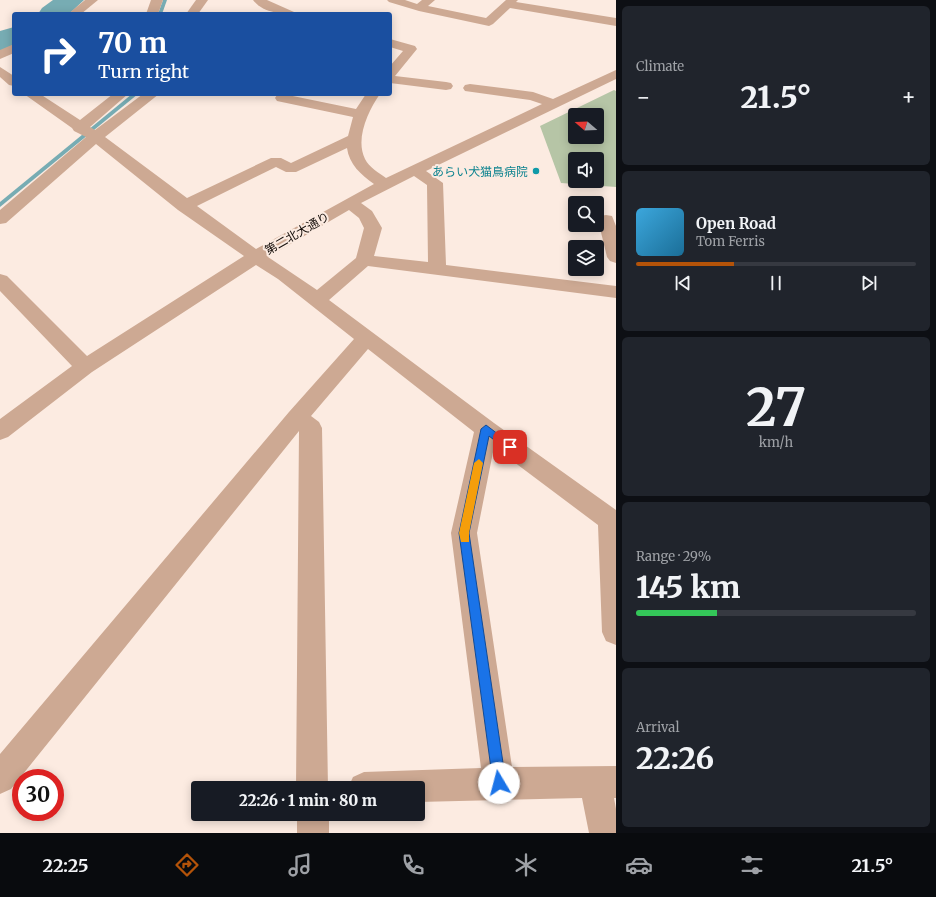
<!DOCTYPE html>
<html lang="en">
<head>
<meta charset="utf-8">
<style>
  :root { --surface:#171b24; --page:#20242c; --text:#f1f3f6; --muted:#9ea1a6; --line:#363941; --accent:#b45309 }
  body { margin:0; font-family:Merriweather,"Noto Sans JP",serif; background:var(--page); color:var(--text); height:100vh; display:flex; flex-direction:column; font-size:15px; white-space:nowrap }
  * { box-sizing:border-box; margin:0 }
  p { font-size:13px; color:var(--muted) }
  .icon { flex:none; width:22px; height:22px; fill:none; stroke:currentColor; stroke-width:2; stroke-linecap:round; stroke-linejoin:round }
  .map { position:relative; flex:1; overflow:hidden }
  .panel { display:flex; flex-direction:column; gap:6px; padding:6px; background:#0d0f14; width:320px }
  .panel>* { flex:none }
  .top-card { position:absolute; left:12px; top:12px; width:380px; height:84px; border-radius:4px; box-shadow:0 2px 10px #0003; background:#1a4fa0; color:#fff; overflow:hidden }
  .needle { width:26px; rotate:289deg }
  .buttons { position:absolute; left:568px; top:108px; display:grid; gap:8px }
  .buttons a { display:grid; place-items:center; width:36px; height:36px; border-radius:4px; background:var(--surface); box-shadow:0 2px 10px #0003; font-size:20px }
  .speed { position:absolute; left:12px; top:769px; display:flex; gap:8px; font-size:20px; font-weight:700; text-align:center }
  .speed>* { display:grid; place-content:center; width:52px; height:52px; border-radius:50%; background:var(--surface); box-shadow:0 2px 10px #0003; line-height:1 }
  .speed .limit { border:6px solid #d22; background:#fff; color:#111 }
  .pin { position:absolute; display:grid; place-items:center; width:34px; height:34px; color:#fff; margin:-17px; border-radius:8px; box-shadow:0 2px 6px #0006 }
  .me { position:absolute; width:44px; margin:-22px; rotate:352deg; stroke-linejoin:round; filter:drop-shadow(0 0 3px #0008) }
  .turn { display:flex; align-items:center; gap:14px; height:84px; padding:0 20px; font-size:18px }
  .turn .icon { width:52px; height:52px; stroke-width:2.5 }
  .turn b { display:block; font-size:28px; line-height:34px }
  .big { font-size:30px; font-weight:800; line-height:1.1 }
  .panel .widget { flex:1; display:flex; flex-direction:column; justify-content:center; gap:6px; min-width:0; padding:0 14px; border-radius:6px; background:var(--page) }
  .panel .dial { align-items:center; gap:0 }
  .dial b { font-size:52px; line-height:1 }
  .song { display:flex; align-items:center; gap:12px }
  .cover { width:48px; height:48px; border-radius:6px; background:linear-gradient(135deg,hsl(200 70% 55%),hsl(200 70% 35%)) }
  .played { height:4px; border-radius:2px; background:linear-gradient(90deg,var(--accent) 35%,var(--line) 35%) }
  .keys { display:flex; justify-content:space-around; direction:ltr }
  .heat { display:flex; justify-content:space-between; align-items:center; font-size:22px; direction:ltr }
  .charge { height:6px; border-radius:3px; background:linear-gradient(90deg,#34c759 29%,var(--line) 0) }
  .trip { position:absolute; left:191px; top:781px; width:234px; height:40px; border-radius:4px; background:var(--surface); box-shadow:0 2px 10px #0003; font-weight:800; line-height:40px; text-align:center }
  .tabs { display:flex; height:64px; justify-content:space-around; align-items:center; background:#090b0e; color:var(--muted) }
  .tabs .icon { width:28px; height:28px }
  .tabs .on { color:var(--accent) }
  .tabs b { font-size:18px; color:var(--text) }
  main { display:flex; flex:1; min-height:0 }
  .map>svg:first-child { display:block }
  .green { fill:#b6c5a6; fill-rule:evenodd }
  .lines { fill:none; stroke-linecap:round; stroke-linejoin:round }
  .stream { fill:#77acb3; fill-rule:evenodd }
  .river { fill:#77acb3; fill-rule:evenodd }
  .minor { fill:#cda993; fill-rule:evenodd }
  .route { fill:#1a73e8; stroke:#114b97 }
  .slow { fill:#f59e0b }
  .culture-dot { fill:#0f9aa8; stroke:#fcebe1; stroke-width:1.5 }
  .labels { text-anchor:middle; dominant-baseline:central; stroke-width:4; stroke-linejoin:round; paint-order:stroke }
  .far-culture-label { font-size:12px; fill:#0d838f; stroke:#fcebe1; text-anchor:end }
  .far-street-label { font-size:12px; fill:#150e0a; stroke:#fcebe1 }
</style>
</head>
<body>
<main>
<div class="map">
<svg width="616" height="833" viewBox="0 0 616 833">
  <rect width="100%" height="100%" fill="#fcebe1"/>
  <path class="green" d="M614,90L616,91V187L561,183L540,126ZM575,115H597V137H575ZM575,159H597V181H575Z"/>
  <g class="lines">
    <g class="stream">
      <path d="M163,0H167L162,14H158Z"/>
      <path d="M132,94H138L0,207V202Z"/>
    </g>
    <g class="river">
      <path d="M53,0H84L69,14H38L42,8Z"/>
      <path d="M14,27V48L0,52V31Z"/>
    </g>
    <g class="minor">
      <path d="M85,0H98L81,14H68Z"/>
      <path d="M151,0H163L158,14H146Z"/>
      <path d="M196,0H208L198,14H186Z"/>
      <path d="M253,0H267L294,12L296,14C281,14 263,13 253,0Z"/>
      <path d="M387,0H405L417,4L422,0H435L428,6L486,18L506,0H518L516,2L616,18V26L510,8L493,24L489,26L419,11L389,2Z"/>
      <path d="M390,39L415,46L417,49L395,76L446,82L451,83L453,86L451,89L446,90L390,83V66L403,51L390,47Z"/>
      <path d="M14,44V53L0,59V50Z"/>
      <path d="M0,67L14,76V86L9,85L0,77Z"/>
      <path d="M616,70V79L426,171L443,183L446,265L616,286V298L368,266L329,300L494,423L616,510V645L606,641L602,632L598,525L494,447L477,533L512,767L616,766V798H614L616,809V833H589L582,798L418,802V788H348L353,777L364,772L481,768L451,533L474,432L368,349L311,416L319,422L322,428L328,788H296L299,431L11,789L0,794V754L289,412L354,339L278,279L256,265L92,372L8,437L0,440V419L72,366L0,291V274L7,276L87,356L244,256L178,210L96,144L6,223L0,224V210L86,137L74,131L72,128L24,94H40L80,120L113,94H128L90,127L95,130L143,94H159L105,137L187,198L271,158H281L291,163L348,136L353,117L277,101L275,98L277,95L283,94L356,109L366,94H380C368,111 355,139 365,159C369,167 379,173 386,178L542,104L530,100L465,91L463,88L465,85L470,84L533,92L553,99ZM347,148C349,164 361,175 374,184L256,249L197,206L276,167L286,172H296ZM414,176L427,185L428,262L374,256L382,228L372,211L361,203ZM349,210L359,218L364,228L356,258L317,290L268,257Z"/>
      <path d="M606,215L612,216L616,226V263L610,261L607,257L598,220L600,216Z"/>
      <rect x="297" y="814" width="32" height="19"/>
    </g>
  </g>
  <path class="route" d="M486,425L515,447L510,451L507,450L489,436L469,533L506,783L504,788L499,790L495,788L493,783L459,533L481,429Z"/>
  <path class="slow" d="M479,459L483,463L469,533V542H461L459,533L474,463Z"/>
  <circle class="culture-dot" cx="536" cy="171" r="4"/>
  <g class="labels">
    <g class="far-culture-label">
      <text x="528" y="171">あらい犬猫鳥病院</text>
    </g>
    <g class="far-street-label">
      <text transform="translate(297 233) rotate(-30)">第二北大通り</text>
    </g>
  </g>
</svg>
<div class="buttons">
<a><svg class="needle" viewBox="-14 -14 28 28"><path d="M0-13l5 13h-10z" fill="#e53935"/><path d="M0 13l5-13h-10z" fill="#9ea1a6"/></svg></a>
<a><svg class="icon" aria-label="sound" viewBox="0 0 24 24"><path d="M4 9h4l5-4v14l-5-4H4zM17 9q2 3 0 6"/></svg></a>
<a><svg class="icon" aria-label="search" viewBox="0 0 24 24"><circle cx="10" cy="10" r="6"/><path d="M15 15l6 6"/></svg></a>
<a><svg class="icon" aria-label="layers" viewBox="0 0 24 24"><path d="M12 4l9 5-9 5-9-5zM3 14l9 5 9-5"/></svg></a>
</div>
<div class="speed"><div class="limit">30</div></div>
<div class="pin" style="left:510px;top:447px;background:#d93025"><svg class="icon" aria-label="arrive" viewBox="0 0 24 24"><path d="M6 21V4h12l-3 4 3 4H6"/></svg></div>
<svg class="me" style="left:499px;top:783px" viewBox="-20 -20 40 40"><circle r="19" fill="#fff"/><path d="M0-13L10 11 0 6-10 11z" fill="#1a73e8"/></svg>
<div class="trip">22:26 · 1 min · 80 m</div>
<div class="top-card">
<div class="turn"><svg class="icon" aria-label="right" viewBox="0 0 24 24"><path d="M7 20v-9h11M14 6l5 5-5 5"/></svg><div><b>70 m</b>Turn right</div></div>
</div>
</div>
<section class="panel">
<div class="widget"><p>Climate</p>
<div class="heat"><a>−</a><b class="big">21.5°</b><a>+</a></div>
</div>
<div class="widget">
<div class="song"><i class="cover"></i><div><b>Open Road</b><p>Tom Ferris</p></div></div>
<div class="played"></div>
<div class="keys"><svg class="icon" aria-label="previous" viewBox="0 0 24 24"><path d="M18 5L8 12l10 7zM5 5v14"/></svg><svg class="icon" aria-label="pause" viewBox="0 0 24 24"><path d="M8 5v14M16 5v14"/></svg><svg class="icon" aria-label="next" viewBox="0 0 24 24"><path d="M6 5l10 7-10 7zM19 5v14"/></svg></div>
</div>
<div class="widget dial"><b>27</b><p>km/h</p></div>
<div class="widget"><p>Range · 29%</p><b class="big">145 km</b><div class="charge"></div></div>
<div class="widget"><p>Arrival</p><b class="big">22:26</b></div>
</section>
</main>
<nav class="tabs">
<b>22:25</b>
<svg class="icon on" aria-label="directions" viewBox="0 0 24 24"><path d="M12 3l9 9-9 9-9-9zM9 14v-3h6M13 9l2 2-2 2"/></svg>
<svg class="icon" aria-label="music" viewBox="0 0 24 24"><path d="M9 18V5l10-2v13"/><circle cx="6" cy="18" r="3"/><circle cx="16" cy="16" r="3"/></svg>
<svg class="icon" aria-label="phone" viewBox="0 0 24 24"><path d="M5 4h4l2 5-3 2q2 4 5 5l2-3 5 2v4C11 20 4 13 5 4z"/></svg>
<svg class="icon" aria-label="climate" viewBox="0 0 24 24"><path d="M12 3v18M4 7l16 10M4 17L20 7"/></svg>
<svg class="icon" aria-label="car" viewBox="0 0 24 24"><path d="M5 17H2v-5l4-1 3-4h7l3 4 3 1v5h-3M9 17h6M6 11h13"/><circle cx="7" cy="17" r="2"/><circle cx="17" cy="17" r="2"/></svg>
<svg class="icon" aria-label="filters" viewBox="0 0 24 24"><path d="M4 7h16M4 17h16"/><circle cx="9" cy="7" r="2"/><circle cx="15" cy="17" r="2"/></svg>
<b>21.5°</b>
</nav>
</body>
</html>
